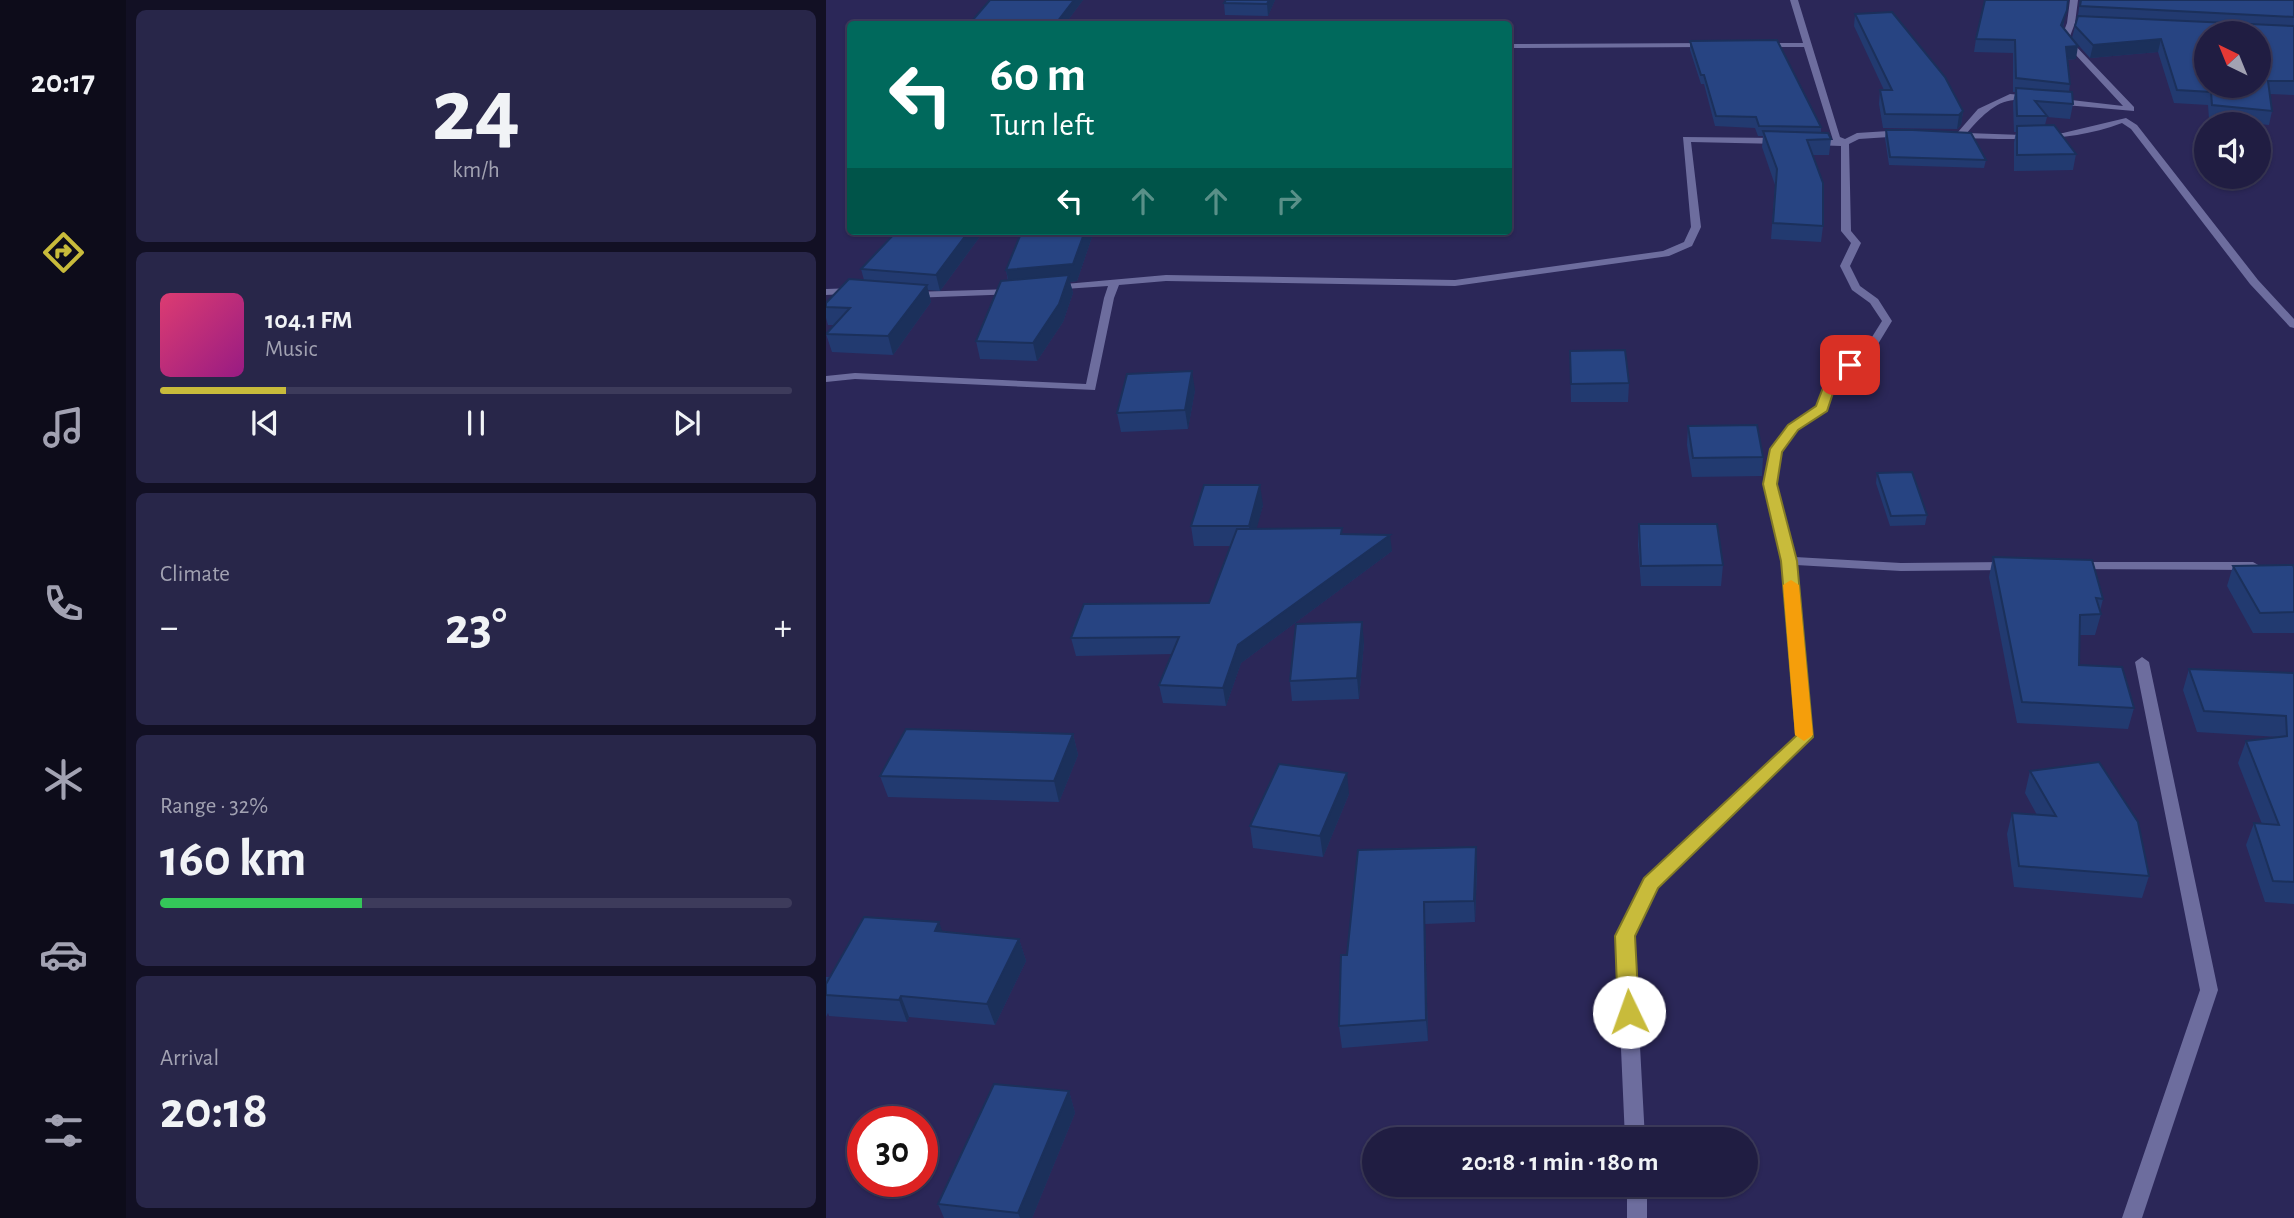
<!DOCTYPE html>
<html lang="en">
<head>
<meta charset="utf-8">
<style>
  :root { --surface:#201d42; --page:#282649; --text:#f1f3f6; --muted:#a2a2b2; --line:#3d3b5b; --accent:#c8bb3b }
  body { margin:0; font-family:"Alegreya Sans",sans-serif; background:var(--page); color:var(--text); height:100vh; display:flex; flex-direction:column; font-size:26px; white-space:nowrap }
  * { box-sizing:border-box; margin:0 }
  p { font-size:23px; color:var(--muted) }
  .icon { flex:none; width:38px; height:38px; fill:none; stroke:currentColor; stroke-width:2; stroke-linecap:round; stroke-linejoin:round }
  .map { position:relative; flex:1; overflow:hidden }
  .panel { display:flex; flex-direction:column; gap:10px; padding:10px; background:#121024; width:700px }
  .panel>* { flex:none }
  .banner { position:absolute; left:21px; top:21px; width:665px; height:214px; border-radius:7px; box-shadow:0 2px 5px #0004,0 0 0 2px var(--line); background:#00695c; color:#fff; overflow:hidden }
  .needle { width:46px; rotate:317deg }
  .controls { position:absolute; left:1368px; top:21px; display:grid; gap:14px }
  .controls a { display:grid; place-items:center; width:77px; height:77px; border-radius:50%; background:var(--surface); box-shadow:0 2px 5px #0004,0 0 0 2px var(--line); font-size:35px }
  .speed { position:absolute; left:21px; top:1106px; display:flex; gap:14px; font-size:35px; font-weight:700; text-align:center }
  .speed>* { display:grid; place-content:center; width:91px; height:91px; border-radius:50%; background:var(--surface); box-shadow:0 2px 5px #0004,0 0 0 2px var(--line); line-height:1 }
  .speed .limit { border:10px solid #d22; background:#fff; color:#111 }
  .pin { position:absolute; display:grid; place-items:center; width:60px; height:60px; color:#fff; margin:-30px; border-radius:14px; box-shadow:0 4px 10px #0006 }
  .me { position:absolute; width:77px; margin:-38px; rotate:357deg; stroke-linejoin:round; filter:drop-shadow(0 0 5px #0008) }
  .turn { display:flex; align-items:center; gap:24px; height:147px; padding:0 28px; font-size:32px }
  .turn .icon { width:91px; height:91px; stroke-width:2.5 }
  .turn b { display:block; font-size:49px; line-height:60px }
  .lanes { display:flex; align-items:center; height:66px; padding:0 28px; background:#0003; justify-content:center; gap:35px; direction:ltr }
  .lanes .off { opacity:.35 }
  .big { font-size:52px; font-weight:700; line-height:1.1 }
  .panel .card { flex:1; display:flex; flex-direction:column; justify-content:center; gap:10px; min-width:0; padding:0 24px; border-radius:10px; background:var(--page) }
  .panel .dial { align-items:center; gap:0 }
  .dial b { font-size:91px; line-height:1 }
  .song { display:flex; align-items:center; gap:21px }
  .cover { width:84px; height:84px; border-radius:10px; background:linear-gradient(135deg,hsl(340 70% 55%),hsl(310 70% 35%)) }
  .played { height:7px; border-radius:4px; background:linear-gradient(90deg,var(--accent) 20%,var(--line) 20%) }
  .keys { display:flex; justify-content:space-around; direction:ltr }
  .heat { display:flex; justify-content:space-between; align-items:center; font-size:38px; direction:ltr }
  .charge { height:10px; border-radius:5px; background:linear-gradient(90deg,#34c759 32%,var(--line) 0) }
  .trip { position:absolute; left:536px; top:1127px; width:396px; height:70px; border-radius:35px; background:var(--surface); box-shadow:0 2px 5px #0004,0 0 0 2px var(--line); font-weight:700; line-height:70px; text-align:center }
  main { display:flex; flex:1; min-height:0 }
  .tabs { display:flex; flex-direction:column; width:126px; justify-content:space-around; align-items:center; background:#0d0c1a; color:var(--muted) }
  .tabs .icon { width:49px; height:49px }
  .tabs .on { color:var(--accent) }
  .tabs b { font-size:32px; color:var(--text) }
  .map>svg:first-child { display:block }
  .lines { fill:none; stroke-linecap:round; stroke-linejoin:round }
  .street { fill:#6d6d9e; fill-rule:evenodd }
  .wall { fill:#223a70 }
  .shaded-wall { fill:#1b305b }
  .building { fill:#274482; stroke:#1b305b; stroke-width:2; fill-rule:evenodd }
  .route { fill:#c8bb3b; stroke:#827a26; stroke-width:2 }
  .slow { fill:#f59e0b }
</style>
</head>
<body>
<main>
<nav class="tabs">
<b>20:17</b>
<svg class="icon on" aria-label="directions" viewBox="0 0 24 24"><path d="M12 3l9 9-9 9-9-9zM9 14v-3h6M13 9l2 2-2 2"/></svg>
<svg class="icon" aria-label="music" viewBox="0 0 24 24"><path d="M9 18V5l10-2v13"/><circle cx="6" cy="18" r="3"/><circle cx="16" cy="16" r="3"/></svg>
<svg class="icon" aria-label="phone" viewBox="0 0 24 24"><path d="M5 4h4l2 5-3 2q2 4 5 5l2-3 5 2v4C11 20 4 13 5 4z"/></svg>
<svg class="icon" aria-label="climate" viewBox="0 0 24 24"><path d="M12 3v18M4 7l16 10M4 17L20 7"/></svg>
<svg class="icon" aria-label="car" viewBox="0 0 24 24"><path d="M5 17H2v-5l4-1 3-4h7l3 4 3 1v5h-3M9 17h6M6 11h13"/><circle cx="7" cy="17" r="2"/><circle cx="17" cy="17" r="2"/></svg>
<svg class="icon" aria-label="filters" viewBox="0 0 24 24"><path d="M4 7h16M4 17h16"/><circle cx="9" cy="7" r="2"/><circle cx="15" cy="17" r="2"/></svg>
</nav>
<section class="panel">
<div class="card dial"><b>24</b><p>km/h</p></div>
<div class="card">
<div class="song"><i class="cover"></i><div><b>104.1 FM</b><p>Music</p></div></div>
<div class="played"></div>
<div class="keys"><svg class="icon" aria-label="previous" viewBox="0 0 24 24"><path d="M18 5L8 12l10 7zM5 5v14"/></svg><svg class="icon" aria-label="pause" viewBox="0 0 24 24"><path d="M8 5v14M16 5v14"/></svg><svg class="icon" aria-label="next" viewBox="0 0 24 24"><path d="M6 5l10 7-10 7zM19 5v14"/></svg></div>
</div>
<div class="card"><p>Climate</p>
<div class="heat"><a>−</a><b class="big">23°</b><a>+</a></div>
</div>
<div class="card"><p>Range · 32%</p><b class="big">160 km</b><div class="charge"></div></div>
<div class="card"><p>Arrival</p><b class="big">20:18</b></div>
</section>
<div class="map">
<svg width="1468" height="1218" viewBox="0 0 1468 1218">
  <rect width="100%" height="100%" fill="#2b2758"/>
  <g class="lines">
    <g class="street">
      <path d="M964,0H972L1014,137L1019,139L1031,133L1078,130L1082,133L1078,136L1033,139L1023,144L1025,231L1035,243L1024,266L1034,286L1052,299L1066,321L1049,349L1009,383L1000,411L971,430L955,452L950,484L969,557L1075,563L1182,562L1189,566L1182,570L1075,571L970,565L987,737L832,887L808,935L819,1139H799L790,935L819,879L971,736L956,561L938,484L943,452L963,424L991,406L1000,380L1041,345L1056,321L1044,303L1026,290L1014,266L1025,243L1015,231V146L986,145L982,142L986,139L1007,140L978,47H935L931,45L935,43H977Z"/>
      <path d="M1244,0H1252L1249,23L1243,39L1308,107V111L1228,104L1224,101L1228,98L1297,106L1235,39L1241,23Z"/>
      <path d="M886,43L887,45L883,47L682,48V44Z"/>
      <path d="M1184,94L1207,96L1211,99C1204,103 1197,100 1188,100C1169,101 1153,119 1141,133L1196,135L1237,133L1300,118L1311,125L1432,280L1468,319V328L1464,327L1424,284L1305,129L1296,123C1238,145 1181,138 1120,138L1116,135L1120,132H1132L1152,109Z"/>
      <path d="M857,137L955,138L959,141L955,144L865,142L875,227L866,246L843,256L629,286L340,281L293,285L288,298L269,390L29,379L0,382V376L29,373L260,384L278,298L282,286L224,290V286L228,285L340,275L629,280L837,251L858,242L865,227Z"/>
      <path d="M30,288L34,289V293L0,295V289Z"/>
      <path d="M187,289L192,292L191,294L85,298L80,295L85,292Z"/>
      <path d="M1251,562H1427L1434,566L1427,570L1246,569L1244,566L1246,563Z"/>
      <path d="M1316,657L1323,662L1392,990L1316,1218H1296L1374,990L1309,662Z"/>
      <rect x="801" y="1185" width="20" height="33"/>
    </g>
  </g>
  <g class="wall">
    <path d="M164,0H257L239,24H145V22Z"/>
    <path d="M400,0H449L442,16L399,15L398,3Z"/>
    <path d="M1254,0H1468V95L1444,94L1446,111L1443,125L1383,119L1382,105L1348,103L1332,52L1264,58L1246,38L1249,26L1252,16Z"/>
    <path d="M1029,14L1137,111L1135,125L1131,129L1057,128L1053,104L1054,90H1058L1028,26Z"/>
    <path d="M1238,22L1237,27L1250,59L1241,60L1244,84L1243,92L1247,104L1244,119L1221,117L1219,125L1250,154L1247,170L1188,171V142L1190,132H1188L1187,103L1189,92H1187V53L1148,52L1150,39Z"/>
    <path d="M864,41L995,127V133L1005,139L1003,155H986L997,226L995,242L945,239L949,185L936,147L937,136H932L929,128L889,126L878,84H875L864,50Z"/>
    <path d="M1060,130L1160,160L1158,168L1063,165L1059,138Z"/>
    <path d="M71,231H158L114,291L102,290L105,302L67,355L6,352L0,334L8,325H2L0,318V303L38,280L35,269Z"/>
    <path d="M196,231H266L267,234L251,281L244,282L247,293L237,322L211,361L154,359L150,341L182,281L180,270Z"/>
    <path d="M744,351L803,383L802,402H745Z"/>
    <path d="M369,390L362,429L295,432L291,413Z"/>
    <path d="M862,426L937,457L936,476L866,477L861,445Z"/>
    <path d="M1051,473L1101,515L1099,525L1064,526L1050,483Z"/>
    <path d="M437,505L430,529L516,528V534L566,551L415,663L400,706L337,703L333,685L346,654L250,656L245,638L383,603L404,546H368L365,526Z"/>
    <path d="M813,524L897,565L895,586H815L812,544Z"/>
    <path d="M1167,557L1277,599L1274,611L1275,614L1269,635H1254L1253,665L1308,708L1302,729L1191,723L1163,577Z"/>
    <path d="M1407,566L1468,568V633H1427L1401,586Z"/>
    <path d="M538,642L533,699L466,701L464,681Z"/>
    <path d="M1363,669L1468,673V904L1439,902L1420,845L1428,823L1436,824L1412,763L1420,741L1453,737L1371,732L1357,690Z"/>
    <path d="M247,734L252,755L233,802L62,797L54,776Z"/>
    <path d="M1204,771L1323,876L1316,898L1188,887L1181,834L1186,813L1211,815L1199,793Z"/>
    <path d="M523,794L497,857L427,848L424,826Z"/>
    <path d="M532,850L651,868L649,922L599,924L602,1041L516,1048L513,1026Z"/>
    <path d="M117,932L193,939L200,961L169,1025L83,1017L81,1022L3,1016L2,1013L0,1017V977H4Z"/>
    <path d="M243,1091L249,1113L206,1218H118L112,1204Z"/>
  </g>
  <g class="shaded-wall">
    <path d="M248,0H257L239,24H231V22Z"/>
    <path d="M443,0H449L442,16L441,4Z"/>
    <path d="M1241,10L1238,22L1233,38L1235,25Z"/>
    <path d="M1335,39L1332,52L1264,58L1267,45Z"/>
    <path d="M1252,46L1250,59L1237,60L1240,47Z"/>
    <path d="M1137,111L1135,125L1131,129L1133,115Z"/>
    <path d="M143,231H158L114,291L110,275Z"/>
    <path d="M259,231H266L267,234L251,281L244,282L247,293L237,322L211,361L207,343L184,287L180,270Z"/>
    <path d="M101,285L105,302L67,355L62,336Z"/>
    <path d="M366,371L369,390L362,429L359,410Z"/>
    <path d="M434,485L437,505L426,546L423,526Z"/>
    <path d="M564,535L566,551L415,663L400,706L397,688L412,645Z"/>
    <path d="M536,622L538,642L533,699L531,678Z"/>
    <path d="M247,734L252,755L233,802L228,781Z"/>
    <path d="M521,773L523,794L497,857L494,836Z"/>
    <path d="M650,847L651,868L649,922L648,901Z"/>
    <path d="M598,902L599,924L602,1041L600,1020Z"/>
    <path d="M113,922L121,944L109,931Z"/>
    <path d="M193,939L200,961L169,1025L161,1004Z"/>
    <path d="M75,996L83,1017L81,1022L73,1000Z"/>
    <path d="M243,1091L249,1113L206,1218H194L192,1213Z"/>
  </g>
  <g class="building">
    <path d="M164,0H248L231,22H145Z"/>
    <path d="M400,0H443L441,4L398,3Z"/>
    <path d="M1159,0H1242L1241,10L1235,25L1252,46L1240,47L1244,84L1190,78L1189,40L1150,39Z"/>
    <path d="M1255,0H1468V17L1254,6Z"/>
    <path d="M1066,12L1119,77L1137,111L1133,115L1059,114L1054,90H1066L1029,14Z"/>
    <path d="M1252,16L1468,26V81H1442L1446,111L1386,105L1385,92L1351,90L1335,39L1267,45L1249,26ZM1381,33H1433V86H1381Z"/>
    <path d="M951,40L995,127L933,126L930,117L890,116L878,75H875L864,41Z"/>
    <path d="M1190,88L1246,92L1247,104L1209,101L1221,116H1191Z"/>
    <path d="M1228,125L1250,154L1191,155V126Z"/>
    <path d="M1060,130H1087L1145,133L1160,160L1064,157Z"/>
    <path d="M937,131L1002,133L1005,139L981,140L997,183V226L947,223L951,169Z"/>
    <path d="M71,231H143L110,275L35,269Z"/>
    <path d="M196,231H259L247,264L180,270Z"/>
    <path d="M243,275L233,304L207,343L150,341L175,281Z"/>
    <path d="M23,279L101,285L62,336L0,334L24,308L0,307V303Z"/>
    <path d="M799,350L803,383L745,384L744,351Z"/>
    <path d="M366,371L359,410L291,413L301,374Z"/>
    <path d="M931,425L937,457L867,458L862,426Z"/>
    <path d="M1086,472L1101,515L1065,516L1051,473Z"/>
    <path d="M378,485H434L423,526H365Z"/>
    <path d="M813,524H891L897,565L815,566Z"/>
    <path d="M516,528L515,534L564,535L412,645L397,688L333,685L353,637L245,638L258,604L383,603L411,529Z"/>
    <path d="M1167,557L1266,560L1277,599L1270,598L1275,614L1254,615L1253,665L1296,667L1308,708L1196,702Z"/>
    <path d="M1467,565L1468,568V612L1434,613L1407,566Z"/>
    <path d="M536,622L531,678L464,681L470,624Z"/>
    <path d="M1363,669L1468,673V882L1447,881L1428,823L1453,825L1420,741L1461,736L1460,716L1378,711Z"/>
    <path d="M80,729L247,734L228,781L54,776Z"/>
    <path d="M1273,762L1312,822L1323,876L1193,866L1186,813L1230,816L1204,771Z"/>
    <path d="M453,764L521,773L494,836L424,826Z"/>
    <path d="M650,847L648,901L598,902L600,1020L513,1026L515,955H521L532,850Z"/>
    <path d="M38,917L113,922L109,931L193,939L161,1004L75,996L73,1000L0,995V984Z"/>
    <path d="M168,1084L243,1091L192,1213L112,1204Z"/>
  </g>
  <path class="route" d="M1024,361L1031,365L1010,384L1001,411L972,430L956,452L951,484L971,561L987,737L832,888L809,936L813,1012L810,1018L803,1020L795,1018L792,1012L789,936L818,878L970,736L955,561L937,484L944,449L962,425L990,406L1000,380Z"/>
  <path class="slow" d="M965,580L973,585L987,735L978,741L969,735L957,585Z"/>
</svg>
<div class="controls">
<a><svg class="needle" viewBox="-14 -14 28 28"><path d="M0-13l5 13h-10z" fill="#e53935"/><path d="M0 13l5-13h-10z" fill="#a2a2b2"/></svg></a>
<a><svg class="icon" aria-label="sound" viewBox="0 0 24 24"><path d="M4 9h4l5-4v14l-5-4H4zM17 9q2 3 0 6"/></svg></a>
</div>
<div class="speed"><div class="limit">30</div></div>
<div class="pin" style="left:1024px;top:365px;background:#d93025"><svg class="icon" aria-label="arrive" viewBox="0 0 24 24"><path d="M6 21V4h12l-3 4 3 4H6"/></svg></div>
<svg class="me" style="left:803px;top:1012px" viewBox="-20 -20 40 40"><circle r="19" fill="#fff"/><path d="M0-13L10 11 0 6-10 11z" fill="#c8bb3b"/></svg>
<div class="trip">20:18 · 1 min · 180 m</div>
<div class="banner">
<div class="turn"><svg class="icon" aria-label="left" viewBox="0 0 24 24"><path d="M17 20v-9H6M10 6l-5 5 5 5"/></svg><div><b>60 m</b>Turn left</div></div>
<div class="lanes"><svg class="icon" aria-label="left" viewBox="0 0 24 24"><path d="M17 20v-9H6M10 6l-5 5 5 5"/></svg><svg class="icon off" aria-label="ahead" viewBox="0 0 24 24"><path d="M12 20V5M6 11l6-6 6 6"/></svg><svg class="icon off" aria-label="ahead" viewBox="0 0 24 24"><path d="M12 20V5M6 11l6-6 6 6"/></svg><svg class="icon off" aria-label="right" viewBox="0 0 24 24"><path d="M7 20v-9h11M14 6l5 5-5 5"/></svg></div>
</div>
</div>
</main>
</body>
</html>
